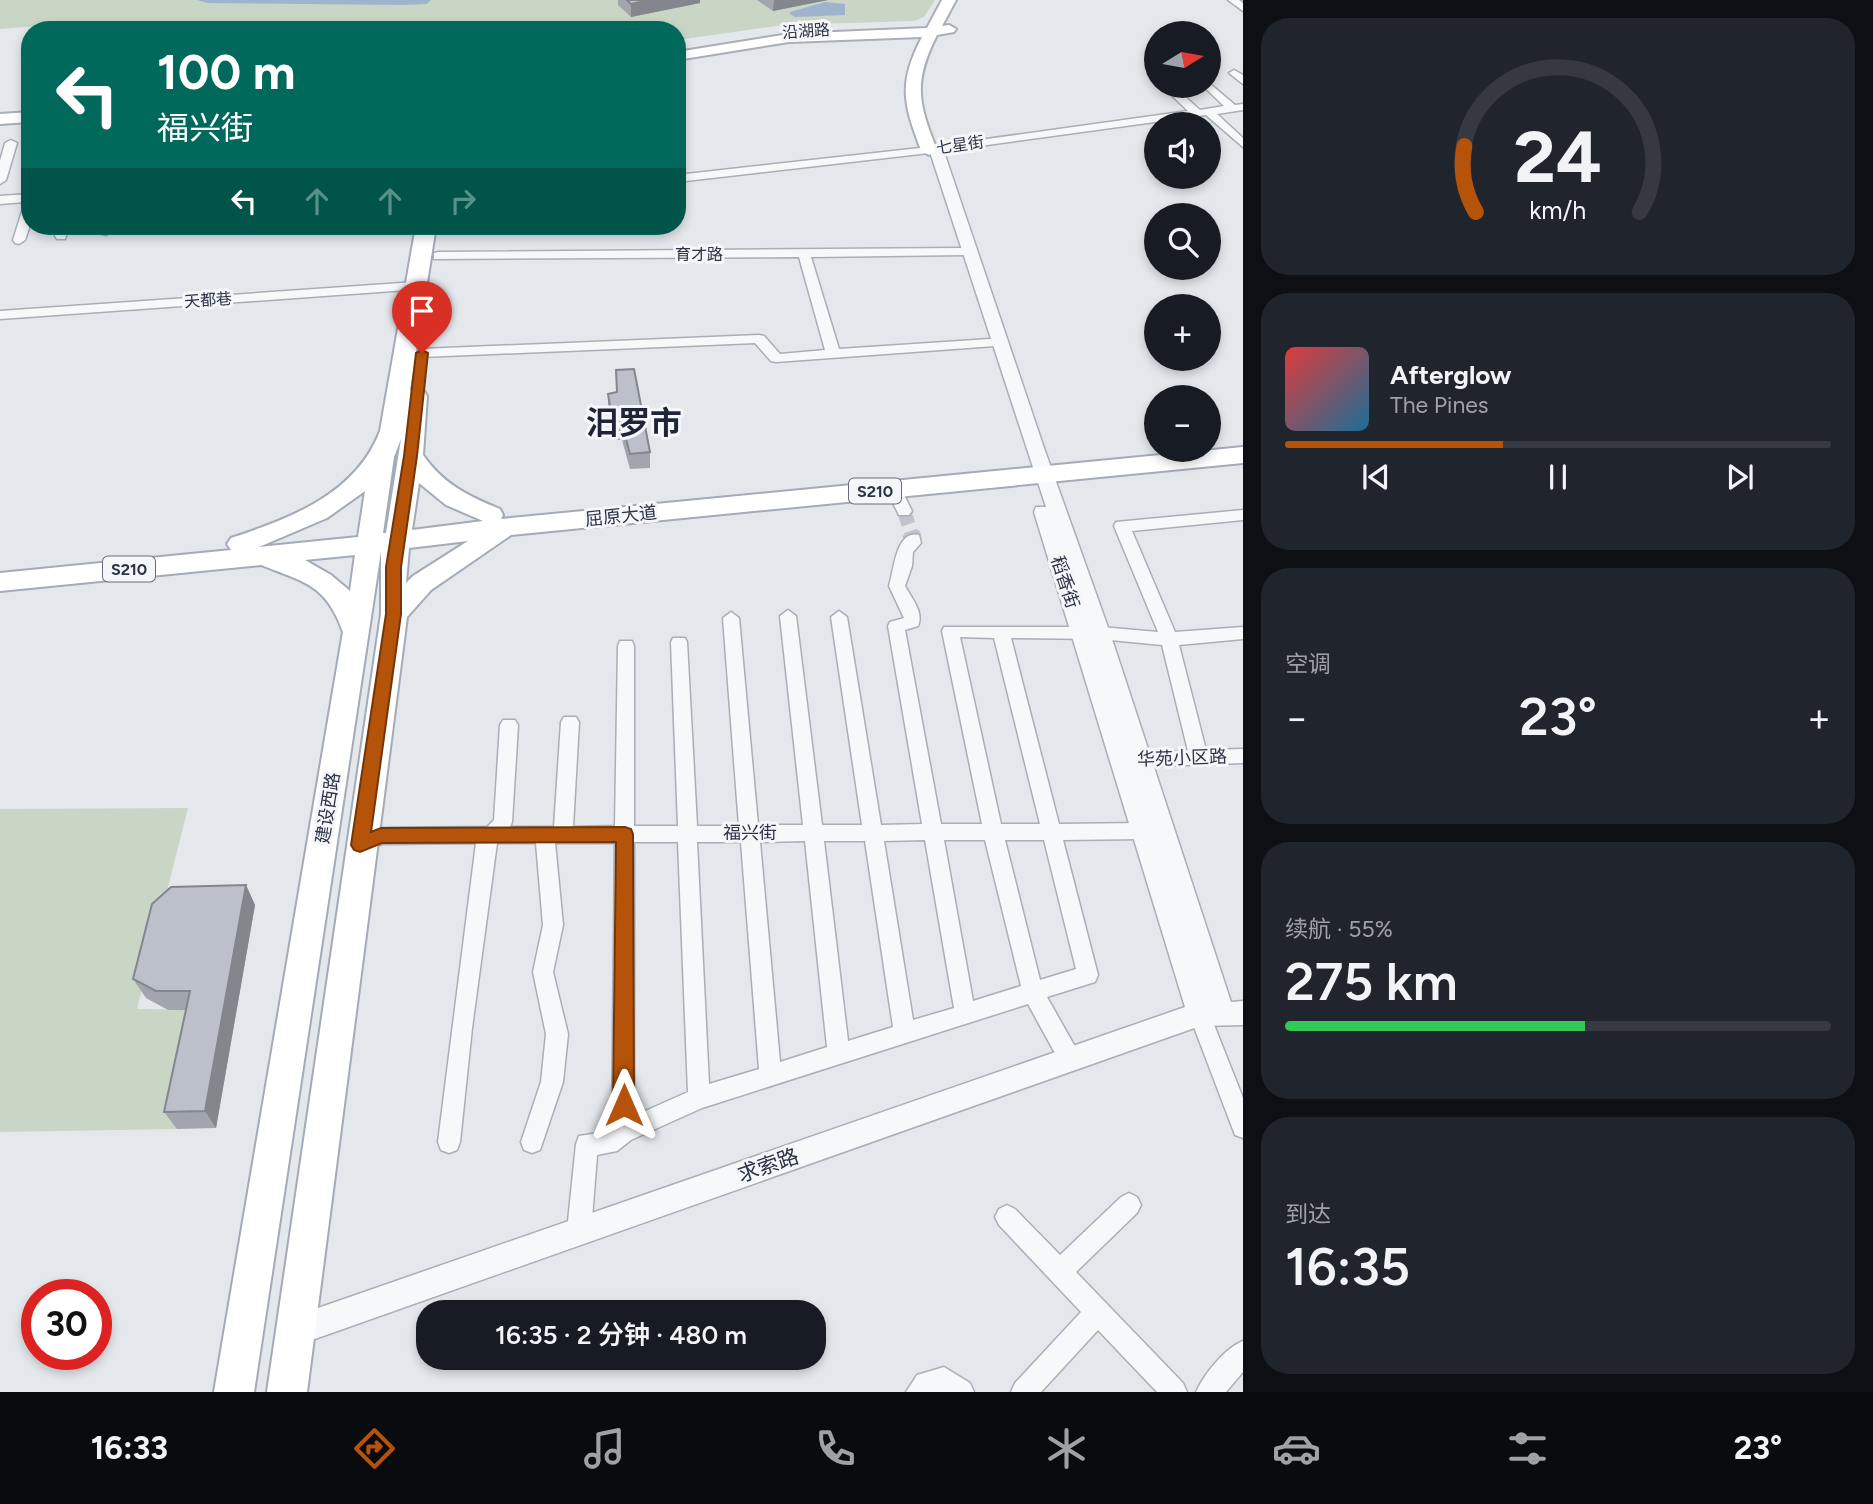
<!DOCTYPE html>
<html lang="zh">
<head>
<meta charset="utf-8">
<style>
  :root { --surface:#171b24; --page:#20242c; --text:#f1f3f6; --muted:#9ea1a6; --line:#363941; --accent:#b45309 }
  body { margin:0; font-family:Figtree,"Noto Sans SC",sans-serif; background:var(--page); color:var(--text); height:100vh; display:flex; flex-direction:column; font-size:26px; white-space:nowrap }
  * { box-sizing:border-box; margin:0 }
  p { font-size:23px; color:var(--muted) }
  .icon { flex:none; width:38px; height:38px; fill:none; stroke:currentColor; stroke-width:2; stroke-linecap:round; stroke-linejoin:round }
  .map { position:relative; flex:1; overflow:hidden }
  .details { display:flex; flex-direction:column; gap:18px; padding:18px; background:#0d0f14; width:630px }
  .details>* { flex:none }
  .hud { position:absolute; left:21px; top:21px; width:665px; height:214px; border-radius:28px; box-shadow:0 4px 10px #0003; background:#00695c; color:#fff; overflow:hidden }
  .needle { width:46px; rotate:79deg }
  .fabs { position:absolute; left:1144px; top:21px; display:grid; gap:14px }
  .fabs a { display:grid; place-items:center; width:77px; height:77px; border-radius:50%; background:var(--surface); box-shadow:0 4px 10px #0003; font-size:35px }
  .speed { position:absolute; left:21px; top:1279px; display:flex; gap:14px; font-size:35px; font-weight:700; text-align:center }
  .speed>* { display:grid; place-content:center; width:91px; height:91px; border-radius:50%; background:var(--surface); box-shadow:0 4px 10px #0003; line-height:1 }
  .speed .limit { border:10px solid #d22; background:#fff; color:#111 }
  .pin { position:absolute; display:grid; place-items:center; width:60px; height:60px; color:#fff; margin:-72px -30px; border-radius:50% 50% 50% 0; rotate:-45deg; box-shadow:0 0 7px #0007 }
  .pin .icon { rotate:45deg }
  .me { position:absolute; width:77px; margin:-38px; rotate:0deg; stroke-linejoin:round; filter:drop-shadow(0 0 5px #0008) }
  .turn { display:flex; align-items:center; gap:24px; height:147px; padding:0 21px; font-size:32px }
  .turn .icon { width:91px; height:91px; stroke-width:2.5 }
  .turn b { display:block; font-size:49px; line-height:60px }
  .lanes { display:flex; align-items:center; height:66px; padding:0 21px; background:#0003; justify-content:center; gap:35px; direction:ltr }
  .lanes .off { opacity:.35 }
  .big { font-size:52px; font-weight:600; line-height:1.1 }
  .details .card { flex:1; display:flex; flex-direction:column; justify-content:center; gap:10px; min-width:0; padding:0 24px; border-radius:28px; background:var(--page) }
  .details .dial { align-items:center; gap:0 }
  .dial svg { height:182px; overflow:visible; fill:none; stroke:var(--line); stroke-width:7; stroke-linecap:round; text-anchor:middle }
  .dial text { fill:var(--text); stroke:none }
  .song { display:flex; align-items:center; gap:21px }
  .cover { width:84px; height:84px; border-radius:10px; background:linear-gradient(135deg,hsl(0 70% 55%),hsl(200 70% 35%)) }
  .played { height:7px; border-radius:4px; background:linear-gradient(90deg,var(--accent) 40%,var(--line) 40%) }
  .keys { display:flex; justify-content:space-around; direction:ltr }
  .heat { display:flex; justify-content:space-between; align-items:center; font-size:38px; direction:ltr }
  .charge { height:10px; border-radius:5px; background:linear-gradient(90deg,#34c759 55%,var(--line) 0) }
  .trip { position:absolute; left:416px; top:1300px; width:410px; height:70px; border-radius:28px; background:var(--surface); box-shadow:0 4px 10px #0003; font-weight:600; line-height:70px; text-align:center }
  .menu { display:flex; height:112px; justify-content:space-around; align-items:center; background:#090b0e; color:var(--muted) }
  .menu .icon { width:49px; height:49px }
  .menu .selected { color:var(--accent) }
  .menu b { font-size:32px; color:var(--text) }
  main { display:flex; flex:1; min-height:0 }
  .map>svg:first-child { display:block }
  .green { fill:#c9d6c5 }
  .water { fill:#9fb4cc }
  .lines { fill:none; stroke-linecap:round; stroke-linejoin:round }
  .minor-tunnel-far1 { stroke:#bfc3cb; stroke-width:14; stroke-dasharray:14 7; stroke-linecap:butt }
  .minor-tunnel { stroke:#bfc3cb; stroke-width:18; stroke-dasharray:18 9; stroke-linecap:butt }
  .minor-casing { stroke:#a9aeb7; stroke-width:3 }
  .tertiary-casing { stroke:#a9aeb7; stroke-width:3 }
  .secondary-casing { stroke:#a9aeb7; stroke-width:4 }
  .primary-casing { stroke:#a3abb8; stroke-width:4 }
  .minor { fill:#f7f8fa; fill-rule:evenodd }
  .tertiary { fill:#f7f8fa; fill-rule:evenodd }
  .secondary { fill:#fff; fill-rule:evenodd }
  .primary { fill:#fff; fill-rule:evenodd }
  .wall { fill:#a1a5ae }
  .shaded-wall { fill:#83868d }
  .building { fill:#bbc0ca; stroke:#83868d; stroke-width:2 }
  .route { fill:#b45309; stroke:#753606; stroke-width:2 }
  .labels { text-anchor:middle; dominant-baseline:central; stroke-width:6; stroke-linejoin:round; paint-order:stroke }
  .far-street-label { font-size:16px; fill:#2b3445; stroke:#f4f6f9 }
  .shield { fill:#f4f6f9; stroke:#676e7b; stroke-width:2 }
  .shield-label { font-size:16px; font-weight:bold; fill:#2b3445 }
  .street-label { font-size:18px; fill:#2b3445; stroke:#f4f6f9 }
  .near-street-label { font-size:21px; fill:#2b3445; stroke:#f4f6f9 }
  .town-label { font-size:32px; font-weight:bold; fill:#1d2536; stroke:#f4f6f9 }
</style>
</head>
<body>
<main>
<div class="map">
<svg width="1243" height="1392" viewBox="0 0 1243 1392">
  <rect width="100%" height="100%" fill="#e4e7ec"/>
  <g class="green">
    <path d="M0,0H935L924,17L914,21L784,25L677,40V30H65L66,24L0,29Z"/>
    <path d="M188,808L137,1009L201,1010L177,1129L0,1132V809Z"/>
  </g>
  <g class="water">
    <path d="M197,0H431L427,4L402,5L208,3Z"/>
    <path d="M825,2L845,4V15L795,17L790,14V12Z"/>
  </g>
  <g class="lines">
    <path class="minor-tunnel-far1" d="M904,511L912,535"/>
    <path class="minor-tunnel" d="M911,533L913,539"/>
    <defs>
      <g id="minor">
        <path d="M1228,0H1239L1243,3V11Z"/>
        <path d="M1234,70L1243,75V84L1229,73Z"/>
        <path d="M1209,83L1235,105L1243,104V110L1217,114L1243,138V147L1206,115L929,153L677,182V175L929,147L1188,111L1162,86H1173L1200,110L1224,106L1203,86H1209Z"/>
        <path d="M11,140L17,143L6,180L0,184V161L5,143Z"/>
        <path d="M30,194V225L25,240L19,244L15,243L13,240L25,202L0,204V196Z"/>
        <path d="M57,226H69L65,239H57L55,236Z"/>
        <path d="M101,226H113L112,231L106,235L102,234Z"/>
        <path d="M136,226H148V227L142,231Z"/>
        <path d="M961,248L965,249V255L811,257L839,349L990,339L995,340V346L776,362L771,361L755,343L422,357L415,353L422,349L759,335L764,336L780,354L825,350L799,257L434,259V253L438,252Z"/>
        <path d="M416,282L422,286L421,289L0,319V311Z"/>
        <path d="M894,484L899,485L912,511L909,515H899L886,489Z"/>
        <path d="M1243,510V520L1132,531L1175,632L1243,627V639L1179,645L1206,750L1243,749V763L1128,767L1122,765L1119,760L1122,755L1128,753L1188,751L1162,645L1100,639L1011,638L1059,824L1142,823L1149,825L1151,831L1149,837L1142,839L1063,840L1098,975L1095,982L1047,997L1078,1052L1081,1059L1078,1066L1070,1069L1062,1066L1028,1004L702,1108L631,1140L617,1151L597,1155L591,1231L587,1239L579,1243L571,1239L567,1231L576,1144L579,1136L605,1132L612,1127L615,843H555L563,925L553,972L568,1034L563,1082L540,1150L532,1153L524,1150L521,1142L541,1082L546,1034L533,972L543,925L536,843H497L472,1028L460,1142L457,1150L449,1153L441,1150L438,1142L476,843L382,844L360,853L353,851L350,845L353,839L381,828L487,827L494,820L500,725L503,720H515L518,725L512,822L510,827H554L561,722L564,717H576L579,722L573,827L615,826L618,646L620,641H632L634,646V826H678L671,642L673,638H685L687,642L697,826H739L723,618L731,612L739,618L758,825H803L780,616L788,610L796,616L822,825H862L831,617L839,611L847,617L881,825L922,824L888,626L890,622L904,618L889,586C894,570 896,529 919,535L921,543L913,552L912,566L905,586C912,599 924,612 918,626L905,630L941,824H982L942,631L944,627H1100L1158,632L1114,526L1116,522ZM960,637L994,638L1040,824H1001ZM925,840L954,1008L913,1020L884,841ZM944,840H985L1021,986L973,1001ZM1005,840H1044L1076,969L1040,980ZM805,841L827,1047L780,1062L760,842ZM824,841H865L893,1027L848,1041ZM634,842H678L688,1092L634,1116ZM697,842H741L759,1069L709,1084Z"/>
        <path d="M1200,1004L1207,1007L1243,1098V1138L1235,1135L1189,1014L1193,1007Z"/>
        <path d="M1129,1193L1137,1197L1141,1205L1137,1213L1076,1272L1183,1383L1187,1392H1157L1098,1330L1041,1392H1011L1015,1383L1081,1312L999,1225L995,1217L999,1209L1007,1205L1015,1209L1060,1255L1121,1197Z"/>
        <path d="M1243,1341V1372L1226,1392H1196C1204,1374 1225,1348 1243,1341Z"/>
        <path d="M944,1367L970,1383L974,1392H906L917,1375Z"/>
      </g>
      <path id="tertiary" d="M936,145L943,149L1044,448L1110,633L1231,1002L1243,1001V1025L1200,1026L295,1346L285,1341L280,1331L285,1321L295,1316L1185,1007L1034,512L1036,507H1046L929,149Z"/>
      <g id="secondary">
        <path d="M942,0H956L942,26L949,25L956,29L954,32L937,35C913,82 918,103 937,150L929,155L921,150C903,103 898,83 922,37L789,42L677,60V52L789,34L927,28Z"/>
        <path d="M30,112V122L0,124V114Z"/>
      </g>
      <path id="primary" d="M416,226H436L410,390L424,391L427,396L423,455C443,484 468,496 500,509L503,515L501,519L1243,447V463L511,535L431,590L407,617L307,1392H267L381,614V551L254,1392H214L343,632C326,584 304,582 261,565L0,591V573L231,550L227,544L231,538C291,518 356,494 380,431ZM401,439L386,533H383L394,457ZM419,483L446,505L483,521L412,530ZM365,491L358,537L259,547L327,518ZM468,541L413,576L406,583L409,548ZM355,555L350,591L331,575L305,560Z"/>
    </defs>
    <use href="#minor" class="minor-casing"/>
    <use href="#tertiary" class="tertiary-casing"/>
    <use href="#secondary" class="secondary-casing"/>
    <use href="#primary" class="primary-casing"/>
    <use href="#minor" class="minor"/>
    <use href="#tertiary" class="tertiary"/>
    <use href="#secondary" class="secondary"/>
    <use href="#primary" class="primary"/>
  </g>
  <g class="wall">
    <path d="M618,0H700V3L631,17L618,5Z"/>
    <path d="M757,0H828L773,11Z"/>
    <path d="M616,392L650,452V468L630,469L622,440H613L608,409V394Z"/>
    <path d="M246,885L255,905L216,1128L177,1129L164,1112L186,1010H168L146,998L133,979Z"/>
  </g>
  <g class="shaded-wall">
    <path d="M649,0H700V3L631,17V4Z"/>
    <path d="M774,0H828L773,11Z"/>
    <path d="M246,885L255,905L216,1128L205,1111Z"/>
  </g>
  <g class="building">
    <path d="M627,0H649L631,4Z"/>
    <path d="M634,369L650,452L630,454L622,424H613L608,394L617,392L616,370Z"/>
    <path d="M246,885L205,1111L164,1112L190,991H156L133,979L152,904L171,887Z"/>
  </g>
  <path class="route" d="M422,350L428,353L417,456L401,567V614L371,832L381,828L625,827L631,829L633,834L634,1105L631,1112L624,1115L616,1112L613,1105L616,842L382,843L360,852L354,850L351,845L386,614V567L404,456L416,353Z"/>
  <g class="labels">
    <g class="far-street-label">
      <text transform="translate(806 31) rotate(-4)">沿湖路</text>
      <text transform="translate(960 145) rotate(-8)">七星街</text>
      <text x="699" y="254">育才路</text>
      <text transform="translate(208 300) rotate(-4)">天都巷</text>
    </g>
    <g class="shield">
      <rect x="849" y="478.5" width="52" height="25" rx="5"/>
      <rect x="103" y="556.5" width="52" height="25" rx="5"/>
    </g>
    <g class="shield-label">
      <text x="875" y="491">S210</text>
      <text x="129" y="569">S210</text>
    </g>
    <g class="street-label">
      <text transform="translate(621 516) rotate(-6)">屈原大道</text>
      <text transform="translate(1065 582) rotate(72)">稻香街</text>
      <text transform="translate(1182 758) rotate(-2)">华苑小区路</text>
      <text transform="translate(328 808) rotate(-81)">建设西路</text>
      <text x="750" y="833">福兴街</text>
    </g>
    <g class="near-street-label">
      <text transform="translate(768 1165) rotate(-19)">求索路</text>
    </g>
    <g class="town-label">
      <text x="634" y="423">汨罗市</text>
    </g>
  </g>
</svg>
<div class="fabs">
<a><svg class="needle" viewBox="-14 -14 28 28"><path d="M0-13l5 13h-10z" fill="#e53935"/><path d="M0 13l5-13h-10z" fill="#9ea1a6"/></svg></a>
<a><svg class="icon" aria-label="sound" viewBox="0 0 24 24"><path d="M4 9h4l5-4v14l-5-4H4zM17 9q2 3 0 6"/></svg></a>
<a><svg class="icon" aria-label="search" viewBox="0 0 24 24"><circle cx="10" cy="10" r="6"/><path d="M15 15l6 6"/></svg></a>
<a>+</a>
<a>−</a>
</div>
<div class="speed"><div class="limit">30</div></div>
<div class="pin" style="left:422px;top:353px;background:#d93025"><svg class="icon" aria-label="arrive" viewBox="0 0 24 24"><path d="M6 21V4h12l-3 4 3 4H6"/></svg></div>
<svg class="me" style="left:624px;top:1105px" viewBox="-20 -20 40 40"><path d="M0-17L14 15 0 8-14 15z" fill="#b45309" stroke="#fff" stroke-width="4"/></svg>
<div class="trip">16:35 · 2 分钟 · 480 m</div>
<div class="hud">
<div class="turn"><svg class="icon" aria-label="left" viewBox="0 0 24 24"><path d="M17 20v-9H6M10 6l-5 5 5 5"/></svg><div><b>100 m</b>福兴街</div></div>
<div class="lanes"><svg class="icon" aria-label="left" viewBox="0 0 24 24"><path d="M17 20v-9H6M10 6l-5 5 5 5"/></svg><svg class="icon off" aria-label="ahead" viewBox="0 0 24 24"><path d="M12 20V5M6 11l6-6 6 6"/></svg><svg class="icon off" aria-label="ahead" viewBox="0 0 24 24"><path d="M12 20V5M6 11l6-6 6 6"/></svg><svg class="icon off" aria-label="right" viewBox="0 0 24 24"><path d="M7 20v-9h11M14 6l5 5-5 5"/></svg></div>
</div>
</div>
<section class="details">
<div class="card dial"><svg viewBox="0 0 100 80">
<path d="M14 69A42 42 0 1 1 86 69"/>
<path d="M14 69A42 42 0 0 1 9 40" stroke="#b45309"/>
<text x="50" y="56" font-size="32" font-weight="700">24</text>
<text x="50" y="72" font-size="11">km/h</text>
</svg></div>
<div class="card">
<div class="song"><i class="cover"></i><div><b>Afterglow</b><p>The Pines</p></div></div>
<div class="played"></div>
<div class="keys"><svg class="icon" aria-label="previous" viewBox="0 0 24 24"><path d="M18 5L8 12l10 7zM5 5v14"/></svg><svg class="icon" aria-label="pause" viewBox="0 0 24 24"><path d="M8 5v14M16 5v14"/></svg><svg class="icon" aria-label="next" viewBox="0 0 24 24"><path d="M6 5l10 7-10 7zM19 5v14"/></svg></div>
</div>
<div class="card"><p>空调</p>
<div class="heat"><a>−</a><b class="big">23°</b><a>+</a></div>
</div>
<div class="card"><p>续航 · 55%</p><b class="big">275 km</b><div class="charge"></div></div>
<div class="card"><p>到达</p><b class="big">16:35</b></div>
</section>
</main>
<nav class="menu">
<b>16:33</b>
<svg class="icon selected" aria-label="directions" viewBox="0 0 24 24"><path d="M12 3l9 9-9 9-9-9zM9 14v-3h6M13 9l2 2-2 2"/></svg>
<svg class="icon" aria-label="music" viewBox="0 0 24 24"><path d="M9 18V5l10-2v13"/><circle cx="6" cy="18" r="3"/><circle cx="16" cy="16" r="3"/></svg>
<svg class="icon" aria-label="phone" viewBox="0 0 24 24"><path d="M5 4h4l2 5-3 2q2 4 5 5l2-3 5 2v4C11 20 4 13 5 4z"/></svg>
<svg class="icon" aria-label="climate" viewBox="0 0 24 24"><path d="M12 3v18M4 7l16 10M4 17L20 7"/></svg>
<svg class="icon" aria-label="car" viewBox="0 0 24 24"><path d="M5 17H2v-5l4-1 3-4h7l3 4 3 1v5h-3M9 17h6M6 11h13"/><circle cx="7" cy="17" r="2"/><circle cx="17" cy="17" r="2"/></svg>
<svg class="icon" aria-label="filters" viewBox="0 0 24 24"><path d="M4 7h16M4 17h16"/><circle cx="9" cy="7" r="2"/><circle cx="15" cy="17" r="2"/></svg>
<b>23°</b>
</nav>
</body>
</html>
